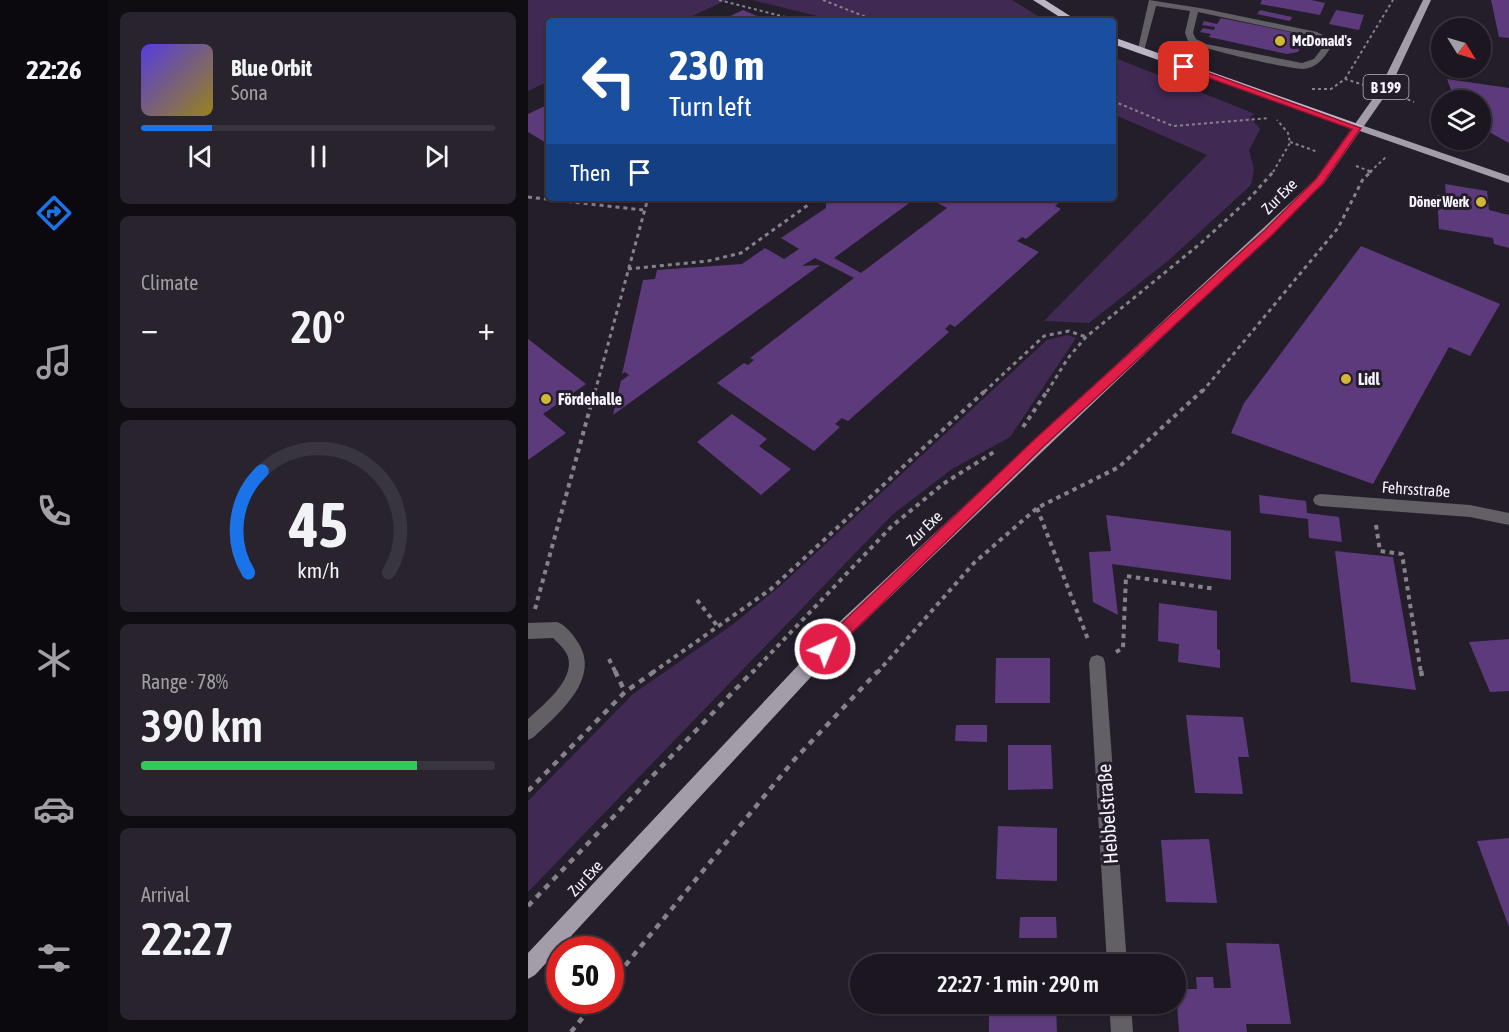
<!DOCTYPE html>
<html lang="en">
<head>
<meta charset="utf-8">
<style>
  :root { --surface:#1b1620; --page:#28232d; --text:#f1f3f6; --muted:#a09fa5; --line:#39353e; --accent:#1a73e8 }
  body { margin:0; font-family:"Asap Condensed",sans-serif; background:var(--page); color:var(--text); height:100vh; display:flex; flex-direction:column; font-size:22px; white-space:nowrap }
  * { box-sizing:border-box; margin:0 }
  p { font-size:20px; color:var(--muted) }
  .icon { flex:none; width:33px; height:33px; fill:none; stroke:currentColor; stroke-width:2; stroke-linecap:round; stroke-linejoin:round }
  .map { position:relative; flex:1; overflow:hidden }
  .sheet { display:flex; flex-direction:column; gap:12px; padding:12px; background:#0f0c12; width:420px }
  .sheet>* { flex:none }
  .hud { position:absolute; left:18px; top:18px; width:570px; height:183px; border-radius:6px; box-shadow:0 2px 4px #0004,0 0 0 2px var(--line); background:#1a4fa0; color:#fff; overflow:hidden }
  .needle { width:39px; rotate:127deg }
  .tools { position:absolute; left:903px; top:18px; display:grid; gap:12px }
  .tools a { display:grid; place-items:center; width:60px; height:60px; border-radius:50%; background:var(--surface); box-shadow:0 2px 4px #0004,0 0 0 2px var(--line); font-size:30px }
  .speed { position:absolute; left:18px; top:936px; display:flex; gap:12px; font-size:30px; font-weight:700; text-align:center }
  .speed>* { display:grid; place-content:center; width:78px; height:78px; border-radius:50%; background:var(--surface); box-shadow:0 2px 4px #0004,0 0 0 2px var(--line); line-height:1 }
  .speed .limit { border:9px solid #d22; background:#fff; color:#111 }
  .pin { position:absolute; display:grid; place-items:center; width:51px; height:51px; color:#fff; margin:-26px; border-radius:12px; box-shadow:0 3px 9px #0006 }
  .me { position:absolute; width:66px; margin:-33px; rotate:44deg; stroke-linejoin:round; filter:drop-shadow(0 0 4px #0008) }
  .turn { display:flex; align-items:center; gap:21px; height:126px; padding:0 24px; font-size:27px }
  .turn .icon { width:78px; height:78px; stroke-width:2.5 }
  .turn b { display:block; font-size:42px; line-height:51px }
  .then { display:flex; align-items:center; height:57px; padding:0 24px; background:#0003; gap:12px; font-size:22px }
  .big { font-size:45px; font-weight:600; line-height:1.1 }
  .sheet .widget { flex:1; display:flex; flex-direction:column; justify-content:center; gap:9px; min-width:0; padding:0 21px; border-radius:9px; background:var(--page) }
  .sheet .dial { align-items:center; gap:0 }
  .dial svg { height:156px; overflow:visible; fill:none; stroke:var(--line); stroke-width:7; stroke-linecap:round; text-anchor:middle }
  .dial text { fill:var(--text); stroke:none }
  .song { display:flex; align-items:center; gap:18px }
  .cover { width:72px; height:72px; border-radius:9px; background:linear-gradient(135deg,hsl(250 70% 55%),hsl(50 70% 35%)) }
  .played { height:6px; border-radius:3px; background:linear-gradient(90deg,var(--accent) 20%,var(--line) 20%) }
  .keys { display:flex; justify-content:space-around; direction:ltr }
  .heat { display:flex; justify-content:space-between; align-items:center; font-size:33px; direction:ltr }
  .charge { height:9px; border-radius:4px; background:linear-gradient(90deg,#34c759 78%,var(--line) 0) }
  .trip { position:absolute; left:322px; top:954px; width:336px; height:60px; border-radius:30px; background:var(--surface); box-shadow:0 2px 4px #0004,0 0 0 2px var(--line); font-weight:600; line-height:60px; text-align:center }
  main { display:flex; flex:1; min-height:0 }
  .tabs { display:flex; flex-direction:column; width:108px; justify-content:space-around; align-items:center; background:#0b090d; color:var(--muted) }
  .tabs .icon { width:42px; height:42px }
  .tabs .selected { color:var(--accent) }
  .tabs b { font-size:27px; color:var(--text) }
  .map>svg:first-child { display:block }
  .green { fill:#402a54 }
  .building { fill:#5d3a7c }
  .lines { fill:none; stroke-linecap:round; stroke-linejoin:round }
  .path-far3 { stroke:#86818b; stroke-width:2; stroke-dasharray:3 3; stroke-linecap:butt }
  .path-far2 { stroke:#86818b; stroke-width:3; stroke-dasharray:4 4; stroke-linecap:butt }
  .path-far1 { stroke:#86818b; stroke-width:4; stroke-dasharray:4.5 4.5; stroke-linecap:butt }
  .path { stroke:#86818b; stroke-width:4.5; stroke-dasharray:6 6; stroke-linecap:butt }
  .minor { fill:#625f65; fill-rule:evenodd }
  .major { fill:#a39daa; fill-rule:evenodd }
  .highway { fill:#bdb5c5; fill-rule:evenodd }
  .route { fill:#e11d48; stroke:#92132f; stroke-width:1.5 }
  .poi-dot { fill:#d2b736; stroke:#241e2a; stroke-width:2 }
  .labels { text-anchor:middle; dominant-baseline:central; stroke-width:6; stroke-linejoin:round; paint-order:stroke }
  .far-poi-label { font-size:14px; font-weight:bold; fill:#f6f3fb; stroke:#241e2a; text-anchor:start }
  .shield { fill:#241e2a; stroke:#b7b3bc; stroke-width:1.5 }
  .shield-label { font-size:15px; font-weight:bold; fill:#f6f3fb }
  .street-label { font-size:16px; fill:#f6f3fb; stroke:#241e2a }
  .poi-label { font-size:16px; font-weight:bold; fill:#f6f3fb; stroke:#241e2a; text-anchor:start }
  .near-street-label { font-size:20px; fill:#f6f3fb; stroke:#241e2a }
</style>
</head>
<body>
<main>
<nav class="tabs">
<b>22:26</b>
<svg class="icon selected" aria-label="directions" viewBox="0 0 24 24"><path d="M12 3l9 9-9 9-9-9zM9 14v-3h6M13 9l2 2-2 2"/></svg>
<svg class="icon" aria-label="music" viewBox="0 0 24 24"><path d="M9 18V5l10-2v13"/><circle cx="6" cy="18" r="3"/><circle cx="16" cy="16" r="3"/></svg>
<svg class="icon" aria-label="phone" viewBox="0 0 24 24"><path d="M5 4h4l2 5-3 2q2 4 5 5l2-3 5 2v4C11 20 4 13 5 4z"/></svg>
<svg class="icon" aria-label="climate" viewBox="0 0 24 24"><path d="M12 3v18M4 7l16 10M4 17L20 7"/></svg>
<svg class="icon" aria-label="car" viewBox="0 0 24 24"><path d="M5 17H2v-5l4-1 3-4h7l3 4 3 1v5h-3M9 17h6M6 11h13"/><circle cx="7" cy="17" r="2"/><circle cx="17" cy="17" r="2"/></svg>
<svg class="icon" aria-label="filters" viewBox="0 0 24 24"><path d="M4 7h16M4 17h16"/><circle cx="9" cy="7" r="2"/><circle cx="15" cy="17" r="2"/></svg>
</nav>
<section class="sheet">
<div class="widget">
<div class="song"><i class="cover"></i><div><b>Blue Orbit</b><p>Sona</p></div></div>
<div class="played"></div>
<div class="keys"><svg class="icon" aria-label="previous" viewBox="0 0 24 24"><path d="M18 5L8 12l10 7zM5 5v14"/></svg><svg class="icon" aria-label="pause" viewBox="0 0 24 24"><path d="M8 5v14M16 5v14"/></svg><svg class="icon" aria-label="next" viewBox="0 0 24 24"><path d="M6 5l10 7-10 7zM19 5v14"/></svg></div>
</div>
<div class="widget"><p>Climate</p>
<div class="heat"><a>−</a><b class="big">20°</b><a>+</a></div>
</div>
<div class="widget dial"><svg viewBox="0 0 100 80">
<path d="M14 69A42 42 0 1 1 86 69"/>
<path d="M14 69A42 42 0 0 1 21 17" stroke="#1a73e8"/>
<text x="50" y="56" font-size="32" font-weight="700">45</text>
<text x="50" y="72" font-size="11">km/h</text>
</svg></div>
<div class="widget"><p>Range · 78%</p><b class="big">390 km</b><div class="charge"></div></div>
<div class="widget"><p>Arrival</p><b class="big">22:27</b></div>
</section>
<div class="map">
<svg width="981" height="1032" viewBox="0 0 981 1032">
  <rect width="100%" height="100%" fill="#241e2a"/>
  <g class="green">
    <path d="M0,0H199L153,21H21V81L0,91Z"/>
    <path d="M224,0H484L518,21H310Z"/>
    <path d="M585,57L727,114L722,117L732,129L721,150L726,169L723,185L641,260L561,323L516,321L679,155L585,114Z"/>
    <path d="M539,335L548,338L482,437L424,469L364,515L0,892V801L105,694L204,625L250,588L519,340Z"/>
  </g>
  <g class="building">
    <path d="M734,0H783L797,3L792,15L732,4Z"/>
    <path d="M963,0H981V38L971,37Z"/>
    <path d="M215,10L241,21H192Z"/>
    <path d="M732,10L764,17L762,21L729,14Z"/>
    <path d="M808,10L836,15L831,30L801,24Z"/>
    <path d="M693,18L772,34L778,36L770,52L759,54L681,37L683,34L672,32L675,28L686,30L687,27L674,25L676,21L689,24Z"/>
    <path d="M919,79L981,88V143L952,127V100H927Z"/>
    <path d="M21,104V143L20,144L0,132V114Z"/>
    <path d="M917,184L959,191L961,210L981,215V248L966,244L965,238L911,229L909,195H918Z"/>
    <path d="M298,198H388L306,258L333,273L419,208L400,198H414L425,203L432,198H536L527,206L533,209L498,239L494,237L489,241L511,252L427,327L422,324L417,329L421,332L320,421L314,418L307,424L312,427L286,451L189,383L216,363L220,365L226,360L222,358L326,278L287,258L274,266L292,265L85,415L93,381L101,375L97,372L94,374L115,280L127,279L129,270L214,264L237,248L256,259L271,249L253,238L298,208Z"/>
    <path d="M833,246L972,304L942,356L921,347L845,484L703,433L716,403Z"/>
    <path d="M0,339L58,384L15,414L38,433L0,460Z"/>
    <path d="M204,414L239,439L231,446L263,469L233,495L169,442Z"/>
    <path d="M731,495L778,501L779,513L811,517L814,542L781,538L780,519L732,513Z"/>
    <path d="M578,515L703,531V580L584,564L590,615L565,602L561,552L583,551Z"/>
    <path d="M807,551L865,557L888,690L823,682Z"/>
    <path d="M631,603L689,611V649L692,650V668L650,662L651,644L630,641Z"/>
    <path d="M981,639V691L962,692L941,642Z"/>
    <path d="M468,658H522V703H467Z"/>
    <path d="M658,715L715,717L721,757H710L715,794L667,793Z"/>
    <path d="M428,725H459V742L427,741Z"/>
    <path d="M480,745H523L525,789L480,790Z"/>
    <path d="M470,826L529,828V881L468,879Z"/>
    <path d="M981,838V927L949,841Z"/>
    <path d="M681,839L689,903L638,902L633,840Z"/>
    <path d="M492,917H528L529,938H491Z"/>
    <path d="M698,943L751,944L763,1024H718L719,1032H651L648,989H669L668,977H685L686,988H703Z"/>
    <path d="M422,1004H528L529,1032H461V1014L421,1015Z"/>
  </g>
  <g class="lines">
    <g class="path-far3">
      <path d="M191,0L257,17"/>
      <path d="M295,0L338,17L360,21"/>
      <path d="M817,79L865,0"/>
      <path d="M784,89H803L817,79L836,85"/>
      <path d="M874,97L886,102"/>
      <path d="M585,101L645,126L741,118"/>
      <path d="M762,142L790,152"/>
      <path d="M828,166L844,172"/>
      <path d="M745,172L762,143L760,133L749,120"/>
      <path d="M842,172L859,156"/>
    </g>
    <g class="path-far2">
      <path d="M840,171L844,172"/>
      <path d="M0,197L115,210"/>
      <path d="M100,269L180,261L213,253L280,205V198"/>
      <path d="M67,392L120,198"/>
      <path d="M456,392L516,336L541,331L558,337"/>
      <path d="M519,392L540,358L558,337L673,243L721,199L746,171"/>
      <path d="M674,392L810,228L835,179L844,171"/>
    </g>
    <g class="path-far1">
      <path d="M495,427L520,390"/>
      <path d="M509,508L561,642"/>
      <path d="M848,525L852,551L874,554L893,673"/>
      <path d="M169,600L191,628"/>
      <path d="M7,609L67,390"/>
      <path d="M588,652L595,648L598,576L688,589"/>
      <path d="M81,659L88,673"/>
      <path d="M124,673L243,589L458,390"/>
      <path d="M224,673L364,526L415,484L469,450"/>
      <path d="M349,673L446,563L509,508L591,467L675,390"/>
    </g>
    <g class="path">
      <path d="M87,671L97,692"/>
      <path d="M893,671L894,676"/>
      <path d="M0,791L97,692L127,671"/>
      <path d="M0,906L225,671"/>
      <path d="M82,984L266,760L350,671"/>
      <path d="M43,1032L69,1000"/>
    </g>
    <g class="minor">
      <path d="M621,0L678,9L789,32L799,37L803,47C796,58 789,68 775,69C760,69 669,48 660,41L657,33L662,11L628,6L616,51L609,53ZM670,12L783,36L792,40L795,47L786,59L774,63L678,44L668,39L665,33Z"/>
      <path d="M792,494L942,505L981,513V525L942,517L792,506L787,504L785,500L787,496Z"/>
      <path d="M29,622C37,625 44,633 49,641C75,678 30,714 6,737L0,740V719C15,705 47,680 40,657C38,650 30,643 25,638L0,639V623Z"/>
      <path d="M569,655L575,657L577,663L599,964H579L561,663L563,657Z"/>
      <path d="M581,1004H603L605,1032H583Z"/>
    </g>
    <path class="major" d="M895,0H903L861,90L836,126L981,176V183L832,131L796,183L319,638L7,975L0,979V953L307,626L788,179L851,90Z"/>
    <g class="highway">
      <path d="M505,0H517L550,21H538Z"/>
      <path d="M585,37L833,125L835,127L825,129L585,44Z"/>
    </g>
  </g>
  <path class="route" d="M656,64L833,128L795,183L744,235L517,445L302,654L297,656L292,654L289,649L292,644L508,438L737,230L788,179L824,129L653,68Z"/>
  <g class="poi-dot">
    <circle cx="752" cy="41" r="6"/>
    <circle cx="953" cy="202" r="6"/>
    <circle cx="818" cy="379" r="6"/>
    <circle cx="18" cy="399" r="6"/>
  </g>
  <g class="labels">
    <g class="far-poi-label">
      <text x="764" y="41">McDonald's</text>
      <text x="941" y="202" text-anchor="end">Döner Werk</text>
    </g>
    <rect class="shield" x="835.5" y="75" width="45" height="24" rx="4.5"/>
    <g class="shield-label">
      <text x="858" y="87">B 199</text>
    </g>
    <g class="street-label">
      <text transform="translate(751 196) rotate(-45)">Zur Exe</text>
      <text transform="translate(888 489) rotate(4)">Fehrsstraße</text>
      <text transform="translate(396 528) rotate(-44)">Zur Exe</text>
      <text transform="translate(57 878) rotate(-47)">Zur Exe</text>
    </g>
    <g class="poi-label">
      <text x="830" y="379">Lidl</text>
      <text x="30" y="399">Fördehalle</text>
    </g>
    <g class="near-street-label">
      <text transform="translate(579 814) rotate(-94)">Hebbelstraße</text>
    </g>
  </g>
</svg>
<div class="tools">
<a><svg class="needle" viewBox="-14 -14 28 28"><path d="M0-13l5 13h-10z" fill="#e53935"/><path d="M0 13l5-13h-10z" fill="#a09fa5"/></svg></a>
<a><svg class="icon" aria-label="layers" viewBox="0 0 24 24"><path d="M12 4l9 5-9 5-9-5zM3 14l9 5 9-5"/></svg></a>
</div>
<div class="speed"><div class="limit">50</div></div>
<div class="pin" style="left:656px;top:67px;background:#d93025"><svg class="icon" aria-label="arrive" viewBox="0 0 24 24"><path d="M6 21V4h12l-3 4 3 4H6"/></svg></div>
<svg class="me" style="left:297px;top:649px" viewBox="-20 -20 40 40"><circle r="17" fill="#e11d48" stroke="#fff" stroke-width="3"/><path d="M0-11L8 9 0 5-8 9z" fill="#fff"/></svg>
<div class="trip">22:27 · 1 min · 290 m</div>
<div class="hud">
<div class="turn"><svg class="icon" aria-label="left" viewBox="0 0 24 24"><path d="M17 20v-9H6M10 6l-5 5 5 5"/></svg><div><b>230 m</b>Turn left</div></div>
<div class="then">Then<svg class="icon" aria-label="arrive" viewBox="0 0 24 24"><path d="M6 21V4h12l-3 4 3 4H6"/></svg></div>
</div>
</div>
</main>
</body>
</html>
